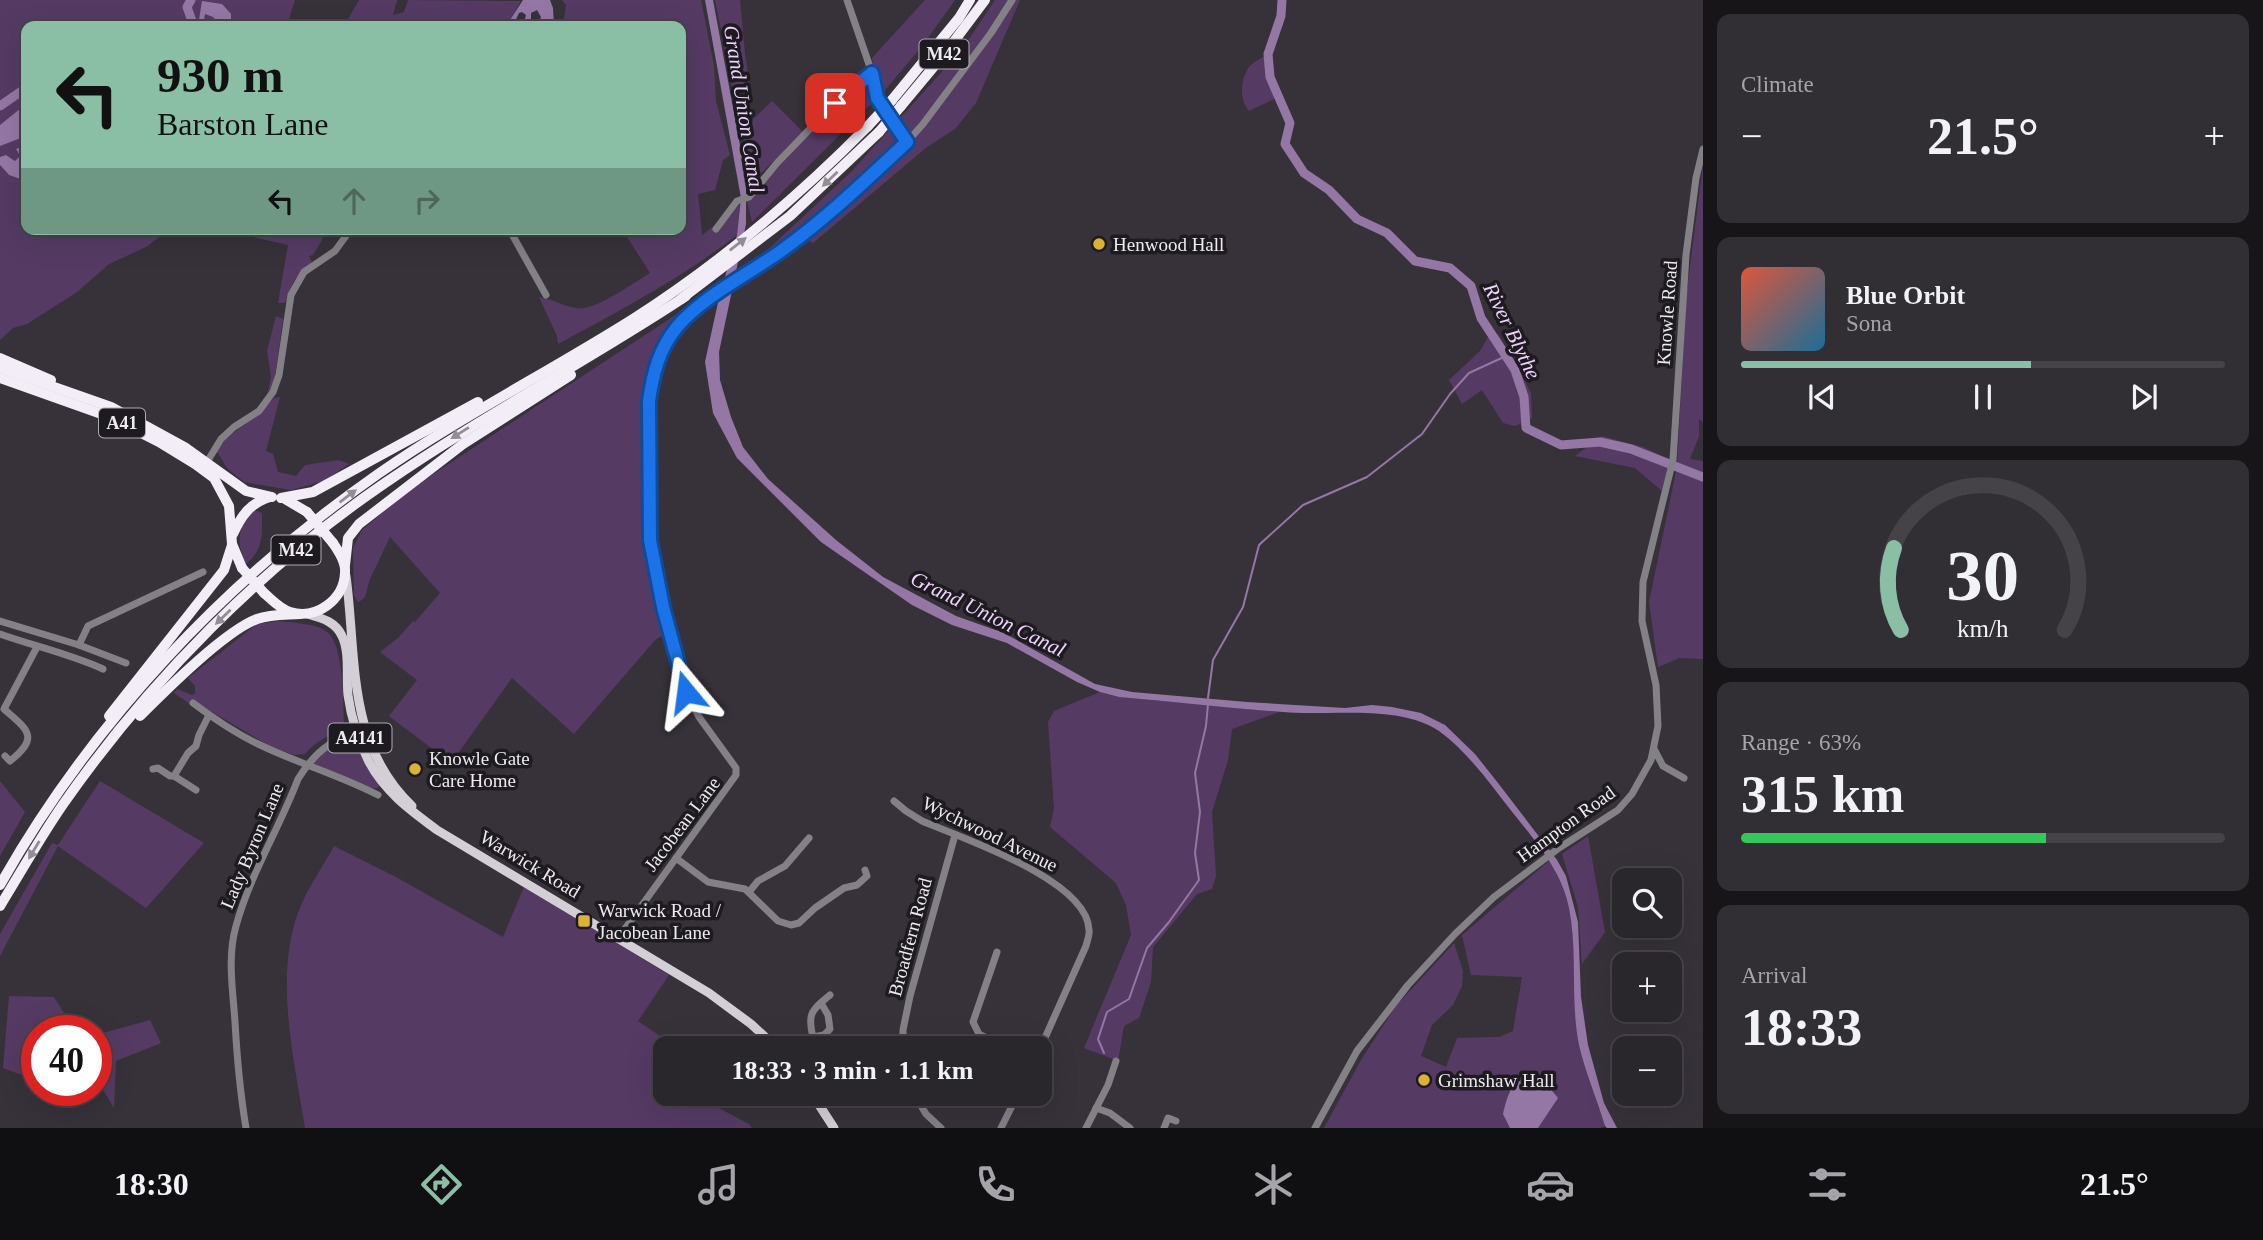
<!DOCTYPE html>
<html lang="en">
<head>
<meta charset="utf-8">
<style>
  :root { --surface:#29262c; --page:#312e34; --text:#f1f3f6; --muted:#a5a5a9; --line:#454348; --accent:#8abfa5 }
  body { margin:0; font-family:Georgia,serif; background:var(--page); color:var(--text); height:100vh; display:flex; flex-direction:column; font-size:26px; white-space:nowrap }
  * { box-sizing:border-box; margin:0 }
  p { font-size:23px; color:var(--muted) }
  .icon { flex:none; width:38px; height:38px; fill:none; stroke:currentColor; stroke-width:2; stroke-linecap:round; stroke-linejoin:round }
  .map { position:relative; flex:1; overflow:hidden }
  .side { display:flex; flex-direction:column; gap:14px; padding:14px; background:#171518; width:560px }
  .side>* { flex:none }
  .guide { position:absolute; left:21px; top:21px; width:665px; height:214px; border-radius:14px; box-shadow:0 7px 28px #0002,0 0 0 2px var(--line); background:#8abfa5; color:#111; overflow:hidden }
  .tools { position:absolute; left:1612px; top:868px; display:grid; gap:14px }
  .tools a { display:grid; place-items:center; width:70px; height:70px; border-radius:14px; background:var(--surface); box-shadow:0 7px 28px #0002,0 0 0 2px var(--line); font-size:35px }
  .speed { position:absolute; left:21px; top:1015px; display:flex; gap:14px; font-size:35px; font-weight:700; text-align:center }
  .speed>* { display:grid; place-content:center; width:91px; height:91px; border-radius:50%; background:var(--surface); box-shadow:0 7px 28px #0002,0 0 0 2px var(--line); line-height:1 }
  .speed .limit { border:10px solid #d22; background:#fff; color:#111 }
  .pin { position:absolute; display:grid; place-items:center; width:60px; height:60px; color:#fff; margin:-30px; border-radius:14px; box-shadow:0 4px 10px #0006 }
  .me { position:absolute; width:77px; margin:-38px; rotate:344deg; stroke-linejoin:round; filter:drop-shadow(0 0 5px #0008) }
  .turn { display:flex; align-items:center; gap:24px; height:147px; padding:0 21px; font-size:32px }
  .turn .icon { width:91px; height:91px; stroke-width:2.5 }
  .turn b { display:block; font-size:49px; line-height:60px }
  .lanes { display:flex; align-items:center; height:66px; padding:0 21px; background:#0003; justify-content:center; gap:35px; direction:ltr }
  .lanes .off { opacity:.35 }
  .big { font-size:52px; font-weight:600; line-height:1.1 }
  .side .tile { flex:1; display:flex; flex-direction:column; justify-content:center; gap:10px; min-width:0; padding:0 24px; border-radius:14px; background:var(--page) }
  .side .dial { align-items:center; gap:0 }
  .dial svg { height:182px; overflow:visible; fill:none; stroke:var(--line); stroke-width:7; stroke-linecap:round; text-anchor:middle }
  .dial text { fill:var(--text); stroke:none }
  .song { display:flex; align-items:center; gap:21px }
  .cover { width:84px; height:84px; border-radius:10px; background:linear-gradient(135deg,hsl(10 70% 55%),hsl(200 70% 35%)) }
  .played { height:7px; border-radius:4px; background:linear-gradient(90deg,var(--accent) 60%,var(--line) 60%) }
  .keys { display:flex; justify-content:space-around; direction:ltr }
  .heat { display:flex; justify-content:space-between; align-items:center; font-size:38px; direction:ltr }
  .charge { height:10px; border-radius:5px; background:linear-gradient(90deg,#34c759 63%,var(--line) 0) }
  .trip { position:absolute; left:653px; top:1036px; width:399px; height:70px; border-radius:14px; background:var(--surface); box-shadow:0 7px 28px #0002,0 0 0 2px var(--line); font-weight:600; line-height:70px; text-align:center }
  .dock { display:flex; height:112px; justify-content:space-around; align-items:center; background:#100f12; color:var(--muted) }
  .dock .icon { width:49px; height:49px }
  .dock .active { color:var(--accent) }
  .dock b { font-size:32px; color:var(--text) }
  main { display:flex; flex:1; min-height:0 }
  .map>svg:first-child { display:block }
  .green { fill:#553b64 }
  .water { fill:#9577a6 }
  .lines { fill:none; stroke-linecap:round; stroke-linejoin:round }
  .stream { stroke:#9577a6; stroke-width:2 }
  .river { stroke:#9577a6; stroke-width:9 }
  .minor { stroke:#848186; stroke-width:7 }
  .major { stroke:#d4ced7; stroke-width:9 }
  .highway { stroke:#f3edf7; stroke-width:10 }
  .highway-bridge { stroke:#f3edf7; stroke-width:10 }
  .oneway { fill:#938e96 }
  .route-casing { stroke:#114b97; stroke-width:18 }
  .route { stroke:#1a73e8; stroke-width:12 }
  .poi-dot { fill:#dab333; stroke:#1d1b1f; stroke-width:2.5 }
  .labels { text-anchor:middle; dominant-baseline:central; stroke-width:7; stroke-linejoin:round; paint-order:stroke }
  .shield { fill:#1d1b1f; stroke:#afacb1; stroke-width:2 }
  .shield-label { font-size:18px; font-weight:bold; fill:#eeeaf0 }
  .poi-label { font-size:19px; fill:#eeeaf0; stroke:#1d1b1f; text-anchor:start }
  .street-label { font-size:19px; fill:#eeeaf0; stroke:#1d1b1f }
  .water-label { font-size:21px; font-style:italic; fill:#eed3fd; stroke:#1d1b1f }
</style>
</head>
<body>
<main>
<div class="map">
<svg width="1703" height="1128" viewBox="0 0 1703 1128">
  <rect width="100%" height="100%" fill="#37323a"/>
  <g class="green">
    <path d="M0,0H295L288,22L293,26H26V145L16,149L20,157L15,161L6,155L0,157Z"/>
    <path d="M359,0H397L393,15L404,12L408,0L521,1L506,26H344Z"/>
    <path d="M562,0H701L714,66L716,101L730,155L723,160L715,190L698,194L702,235L714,226L718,230L740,204L737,235C682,278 619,311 558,344L557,336L539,297C552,299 563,306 576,308C594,312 633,283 650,273L622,229H681V26H563L566,5Z"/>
    <path d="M715,0H740L745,54L751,92V97L744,100V110H737Z"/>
    <path d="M925,0H955L923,45L880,96L872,58Z"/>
    <path d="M995,0H1020L976,103L955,129L927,147L813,243L808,240L762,255L851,172L940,74L963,48Z"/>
    <path d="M1268,54L1270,77L1278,97L1249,111C1239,98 1240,81 1249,67C1253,62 1262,58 1268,54Z"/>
    <path d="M865,84L871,86L875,100L752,222L747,201L836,104Z"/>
    <path d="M772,101L803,132L755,179L751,180L741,131Z"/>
    <path d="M0,165L9,175L23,180L26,178V229H170L146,247L109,264L77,292L27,324L13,328L0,340Z"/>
    <path d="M1703,165V422L1699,419V436L1690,459L1703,461V659L1679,658L1658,667L1649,602L1677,467L1686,298Z"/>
    <path d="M217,229H324L322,240L313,255L309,256L312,262L294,281L285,303H278L288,245Z"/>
    <path d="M677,314L682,315L655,355L646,376L644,480L646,541L652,579L666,634L656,639L574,734L512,678L451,763L389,716L417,680L380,652L399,637L413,621L415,622L440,593L390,537L370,579L365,597L359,602L357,601L354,595L353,548L362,530L412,488Z"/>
    <path d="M276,316L283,319L275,377L267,396L271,377L267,351Z"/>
    <path d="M1498,334L1519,368L1531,394L1532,418L1515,426L1503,423L1482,390L1462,404L1449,380L1480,351L1488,337Z"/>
    <path d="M280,397L266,451L273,454L278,472L296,476L305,465L339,460L349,464L324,481L291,490L244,482L227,468L216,450L220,443L256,416L274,398Z"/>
    <path d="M1602,436L1643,447L1669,459L1662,491L1635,468L1575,456Z"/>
    <path d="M254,510L262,513C262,533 264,550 246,564C236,541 237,529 254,510Z"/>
    <path d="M279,621C293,623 316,623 327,632C344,645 343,701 344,722C334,736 315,740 305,754L294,755L270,746L195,702L190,704L174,693L177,689L192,695L195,694V686L188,678L257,624Z"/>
    <path d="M1100,692L1119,697L1279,712L1232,729L1228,760L1212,812L1216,876L1212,889L1197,894L1153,947L1151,982L1139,1018L1124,1026L1118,1061L1084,1048L1131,935L1126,905L1116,883L1050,827L1054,808L1048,722L1054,711Z"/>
    <path d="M343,741C361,746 370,770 379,785L378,788H372L312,763L330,745Z"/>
    <path d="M0,781L25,812L0,856Z"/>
    <path d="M100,781L204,843L146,908L58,846L0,956V934L52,843L58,845Z"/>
    <path d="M1588,836L1605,932L1582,964L1578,907L1562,854Z"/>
    <path d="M334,846L394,876L503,937L524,887L669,975L638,1021L673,1045L670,1048H665V1055L653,1072L665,1079V1094H692L749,1124L752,1128H305C294,1058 272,970 302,903C311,883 324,865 334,846Z"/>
    <path d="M1549,861C1553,867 1558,873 1561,879C1581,922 1570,995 1579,1044C1584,1071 1597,1099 1605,1126L1600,1128H1324L1361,1060L1396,1006L1454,943L1463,971L1462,986L1453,1005L1432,1025L1421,1056L1446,1067L1457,1038L1499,1037L1513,1031L1522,977L1471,975L1462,935Z"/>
    <path d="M9,996L54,997L64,1013L90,1031H37V1068L22,1075L3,1068Z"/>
    <path d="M150,1020L161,1043L116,1061L114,1108L96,1078V1035Z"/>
  </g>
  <g class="water">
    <path d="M523,0H550L553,8L554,26H538L541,17L537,10L531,13V19L535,26H523L526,15L522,12L519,13L513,26H506Z"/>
    <path d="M705,0H713L746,178V224L719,352L720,380L731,417L743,447L768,479L836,540L883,577L956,616L1004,633L1095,684L1132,692L1247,702L1345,708L1372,705L1392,707L1421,713L1445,725L1475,754L1498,783L1557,860L1566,876L1578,922L1581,997L1588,1045L1604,1103L1617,1128H1607L1605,1126C1597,1099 1585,1072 1579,1045C1570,1000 1578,953 1569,908C1562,871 1536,842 1513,813C1491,785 1468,752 1439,731C1401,704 1328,716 1283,712C1228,708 1174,702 1119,697L1100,692L1077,682L1007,643L952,625L912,605L821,542L737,458L713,413L705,362L719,298L737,235L741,198Z"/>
    <path d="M202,1L222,4L231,14V23L222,26L213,17L205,14L203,26H198Z"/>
    <path d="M26,104V136L0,146V125Z"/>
    <path d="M26,145V178L23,180L9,175L0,165V157L6,155L15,161L20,156L16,149Z"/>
    <path d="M1532,1071L1539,1075L1558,1098L1538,1128H1510L1503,1114C1507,1095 1513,1078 1532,1071Z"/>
  </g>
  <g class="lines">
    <g class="stream">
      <path d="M1208,698L1213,660L1243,607L1259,545L1303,505L1367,477L1422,434L1450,394L1469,373L1506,356"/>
      <path d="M1104,1053L1098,1039L1107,1012L1129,999L1147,948L1169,922L1199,880L1195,853L1200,812L1195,773L1206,726L1208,704"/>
    </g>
    <g class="river">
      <path d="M1282,0L1281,16L1268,54L1270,77L1290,123L1285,144L1304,173L1329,190L1357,219L1387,233L1415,261L1450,268L1471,286L1481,318L1515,370L1524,397L1526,428L1561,445L1600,442L1631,449L1703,477"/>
      <path d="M190,26L192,21L187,7L191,0"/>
      <path d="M0,106L26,88"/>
    </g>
    <g class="minor">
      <path d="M847,0L872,73L877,98L907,142"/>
      <path d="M509,229L546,295"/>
      <path d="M716,229L737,201L749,197L777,163L835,103L872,73"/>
      <path d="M207,462L221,439L234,427L259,411L273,392L279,375L291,295L304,272L335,251L351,229"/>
      <path d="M0,621L79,645L126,663"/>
      <path d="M0,634C34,646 70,654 103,669"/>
      <path d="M79,645L88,626L203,572"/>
      <path d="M193,703C213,718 235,733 258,744C297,763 339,775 378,795"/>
      <path d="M1654,749L1663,766L1684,778"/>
      <path d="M5,756L10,761C40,737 28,730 4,709L37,647"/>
      <path d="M153,769L158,768L170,776H174L188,753L196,746L199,735L209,715"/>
      <path d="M174,776L196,790"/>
      <path d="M894,801L906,811L922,821C962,838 1088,880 1089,930C1090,935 1087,941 1086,946L1040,1049"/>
      <path d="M676,858L708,882L745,889L778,921L791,925L799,923L815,908L844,888L857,885L867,876L865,870"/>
      <path d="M749,892L758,881L785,866L809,838"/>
      <path d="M619,937L736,775V768L699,717L686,692L658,586L650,540L649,441V401L658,357L666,342L692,312L813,227L907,142L923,124L991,33L1012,0"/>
      <path d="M997,952L973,1022L979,1034L1006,1048"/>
      <path d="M813,1037L824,1035L830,1029L828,1015L821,1003"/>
      <path d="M800,1048L813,1037C807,1013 812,1010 830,995"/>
      <path d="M903,1048V1030L910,996L955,835"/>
      <path d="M914,1094L926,1114L941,1128"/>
      <path d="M1096,1108L1110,1113L1130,1128"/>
      <path d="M246,1128C240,1092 237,1058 235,1022C233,991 227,957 236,926C250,875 279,829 298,779C315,752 328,743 357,730"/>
      <path d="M1001,1128L1018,1094"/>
      <path d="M1086,1128L1108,1085L1116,1061"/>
      <path d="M1164,1128L1168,1118L1176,1121"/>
      <path d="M1315,1128L1357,1051L1408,985L1455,934L1494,897L1559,848L1618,810L1632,794L1651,760L1658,726L1656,685L1642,621L1643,582L1673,460L1686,255L1696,178L1703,149"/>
    </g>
    <g class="major">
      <path d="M346,576C357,658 346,743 412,806"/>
      <path d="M307,614C321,618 335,621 342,636C350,652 346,677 348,695C351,717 359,742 369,762C385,792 410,810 437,830L709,993L751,1024L777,1048"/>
      <path d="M812,1094L834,1128"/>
    </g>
    <g class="highway">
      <path d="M892,100L959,18L970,0"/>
      <path d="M901,106L946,52L985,0"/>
      <path d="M681,299L790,216L879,132"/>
      <path d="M0,358L51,380"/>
      <path d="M0,368L111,407L186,448L246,491L272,497"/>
      <path d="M0,378L110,417L159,442L195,464L214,478L229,506L232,544L242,568"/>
      <path d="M281,498L313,492L478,402"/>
      <path d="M285,499L307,512"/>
      <path d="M233,534C241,516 250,503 270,497"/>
      <path d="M345,565L348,538L359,524L463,444L571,375"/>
      <path d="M264,593C272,600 280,609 290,612C316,620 344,600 345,573C346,562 339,552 333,543"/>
      <path d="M109,716L224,570L232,545"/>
      <path d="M140,716C166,690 225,631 257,619C271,614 286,615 300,614"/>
      <path d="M0,885C92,722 225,581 378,474C460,417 549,372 633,319C719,264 797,198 868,126"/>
      <path d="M0,906C21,872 41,836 64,803C150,680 262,567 385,483C482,416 588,361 686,296"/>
    </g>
    <g class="highway-bridge">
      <path d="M868,126L892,100"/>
      <path d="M879,132L901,106"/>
      <path d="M307,512L333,543"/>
      <path d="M242,568L264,593"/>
    </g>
  </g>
  <defs><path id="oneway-solid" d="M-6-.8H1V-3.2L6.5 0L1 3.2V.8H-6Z" transform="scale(1.75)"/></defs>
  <g class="oneway">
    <use href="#oneway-solid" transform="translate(830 179) rotate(136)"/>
    <use href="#oneway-solid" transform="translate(738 244) rotate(-38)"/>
    <use href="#oneway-solid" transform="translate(460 433) rotate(148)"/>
    <use href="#oneway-solid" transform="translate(348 496) rotate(-37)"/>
    <use href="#oneway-solid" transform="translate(223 617) rotate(136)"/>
    <use href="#oneway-solid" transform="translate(34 850) rotate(121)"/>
  </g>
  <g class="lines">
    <defs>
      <path id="route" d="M686,692L663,607L650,540L649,401C653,373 659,349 677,327C702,297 749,274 781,251C826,219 866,180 907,142L877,98L872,73L835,103"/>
    </defs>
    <use href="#route" class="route-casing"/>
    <use href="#route" class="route"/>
  </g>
  <g class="poi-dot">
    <circle cx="1099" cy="244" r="7"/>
    <circle cx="415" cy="769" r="7"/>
    <rect x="577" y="914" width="14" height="14" rx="3.5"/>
    <circle cx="1424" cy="1080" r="7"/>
  </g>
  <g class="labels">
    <g class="shield">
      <rect x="919.5" y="39.5" width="49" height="29" rx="5"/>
      <rect x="99" y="408.5" width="46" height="29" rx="5"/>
      <rect x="271.5" y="535.5" width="49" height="29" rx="5"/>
      <rect x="328.5" y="723.5" width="63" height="29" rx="5"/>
    </g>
    <g class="shield-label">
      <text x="944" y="54">M42</text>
      <text x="122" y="423">A41</text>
      <text x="296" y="550">M42</text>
      <text x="360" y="738">A4141</text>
    </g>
    <g class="poi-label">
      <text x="1113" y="244">Henwood Hall</text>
      <text x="429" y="758">Knowle Gate<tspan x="429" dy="22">Care Home</tspan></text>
      <text x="598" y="910">Warwick Road /<tspan x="598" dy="22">Jacobean Lane</tspan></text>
      <text x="1438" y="1080">Grimshaw Hall</text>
    </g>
    <g class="street-label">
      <text transform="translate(1667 313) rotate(-86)">Knowle Road</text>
      <text transform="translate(682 824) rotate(-53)">Jacobean Lane</text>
      <text transform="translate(1566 824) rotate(-36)">Hampton Road</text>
      <text transform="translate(990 834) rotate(26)">Wychwood Avenue</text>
      <text transform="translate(252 846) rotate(-67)">Lady Byron Lane</text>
      <text transform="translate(530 864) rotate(31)">Warwick Road</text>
      <text transform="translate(910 937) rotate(-75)">Broadfern Road</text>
    </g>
    <g class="water-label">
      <text transform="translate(744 109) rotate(81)">Grand Union Canal</text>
      <text transform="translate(1512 331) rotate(64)">River Blythe</text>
      <text transform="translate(988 614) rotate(26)">Grand Union Canal</text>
    </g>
  </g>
</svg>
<div class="tools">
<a><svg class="icon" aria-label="search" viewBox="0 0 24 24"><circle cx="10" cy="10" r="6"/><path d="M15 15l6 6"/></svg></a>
<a>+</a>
<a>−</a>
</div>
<div class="speed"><div class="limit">40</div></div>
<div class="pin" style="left:835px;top:103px;background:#d93025"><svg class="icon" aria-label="arrive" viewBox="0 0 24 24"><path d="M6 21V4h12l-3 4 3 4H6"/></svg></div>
<svg class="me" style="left:686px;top:692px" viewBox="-20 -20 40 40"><path d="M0-17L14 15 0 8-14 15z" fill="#1a73e8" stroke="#fff" stroke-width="4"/></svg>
<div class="trip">18:33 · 3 min · 1.1 km</div>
<div class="guide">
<div class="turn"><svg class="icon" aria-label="left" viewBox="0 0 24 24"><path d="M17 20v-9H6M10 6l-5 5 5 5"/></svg><div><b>930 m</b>Barston Lane</div></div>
<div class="lanes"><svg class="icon" aria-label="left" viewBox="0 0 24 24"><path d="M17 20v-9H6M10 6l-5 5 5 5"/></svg><svg class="icon off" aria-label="ahead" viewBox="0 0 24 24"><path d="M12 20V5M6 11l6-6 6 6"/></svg><svg class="icon off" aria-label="right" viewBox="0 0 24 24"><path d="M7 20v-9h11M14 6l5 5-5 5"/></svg></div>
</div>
</div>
<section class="side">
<div class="tile"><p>Climate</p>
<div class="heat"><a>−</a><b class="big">21.5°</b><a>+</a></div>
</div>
<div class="tile">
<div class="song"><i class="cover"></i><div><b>Blue Orbit</b><p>Sona</p></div></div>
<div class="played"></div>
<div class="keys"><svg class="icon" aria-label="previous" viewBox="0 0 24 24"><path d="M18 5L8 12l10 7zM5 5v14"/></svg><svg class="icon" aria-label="pause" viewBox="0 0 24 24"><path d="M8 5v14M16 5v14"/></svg><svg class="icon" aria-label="next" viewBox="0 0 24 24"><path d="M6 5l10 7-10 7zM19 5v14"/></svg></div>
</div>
<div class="tile dial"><svg viewBox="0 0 100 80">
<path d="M14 69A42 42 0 1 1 86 69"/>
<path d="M14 69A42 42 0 0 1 11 33" stroke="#8abfa5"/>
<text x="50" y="56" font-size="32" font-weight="700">30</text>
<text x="50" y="72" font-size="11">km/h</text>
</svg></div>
<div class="tile"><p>Range · 63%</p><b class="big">315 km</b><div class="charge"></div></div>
<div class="tile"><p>Arrival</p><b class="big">18:33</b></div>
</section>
</main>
<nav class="dock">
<b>18:30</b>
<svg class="icon active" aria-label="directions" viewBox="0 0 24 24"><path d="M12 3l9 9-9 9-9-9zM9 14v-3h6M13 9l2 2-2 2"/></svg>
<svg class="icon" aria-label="music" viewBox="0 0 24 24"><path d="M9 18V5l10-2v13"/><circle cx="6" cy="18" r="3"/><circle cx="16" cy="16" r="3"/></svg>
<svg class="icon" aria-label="phone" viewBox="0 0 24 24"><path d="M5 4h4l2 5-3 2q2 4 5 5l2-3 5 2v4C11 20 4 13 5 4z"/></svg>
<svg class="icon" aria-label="climate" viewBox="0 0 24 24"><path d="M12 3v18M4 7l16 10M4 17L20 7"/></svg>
<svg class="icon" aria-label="car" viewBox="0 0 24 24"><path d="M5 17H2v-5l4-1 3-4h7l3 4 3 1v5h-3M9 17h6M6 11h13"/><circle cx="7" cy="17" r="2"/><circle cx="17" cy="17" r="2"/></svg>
<svg class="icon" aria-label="filters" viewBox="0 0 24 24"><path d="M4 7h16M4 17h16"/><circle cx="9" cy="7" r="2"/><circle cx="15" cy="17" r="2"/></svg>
<b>21.5°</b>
</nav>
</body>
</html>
